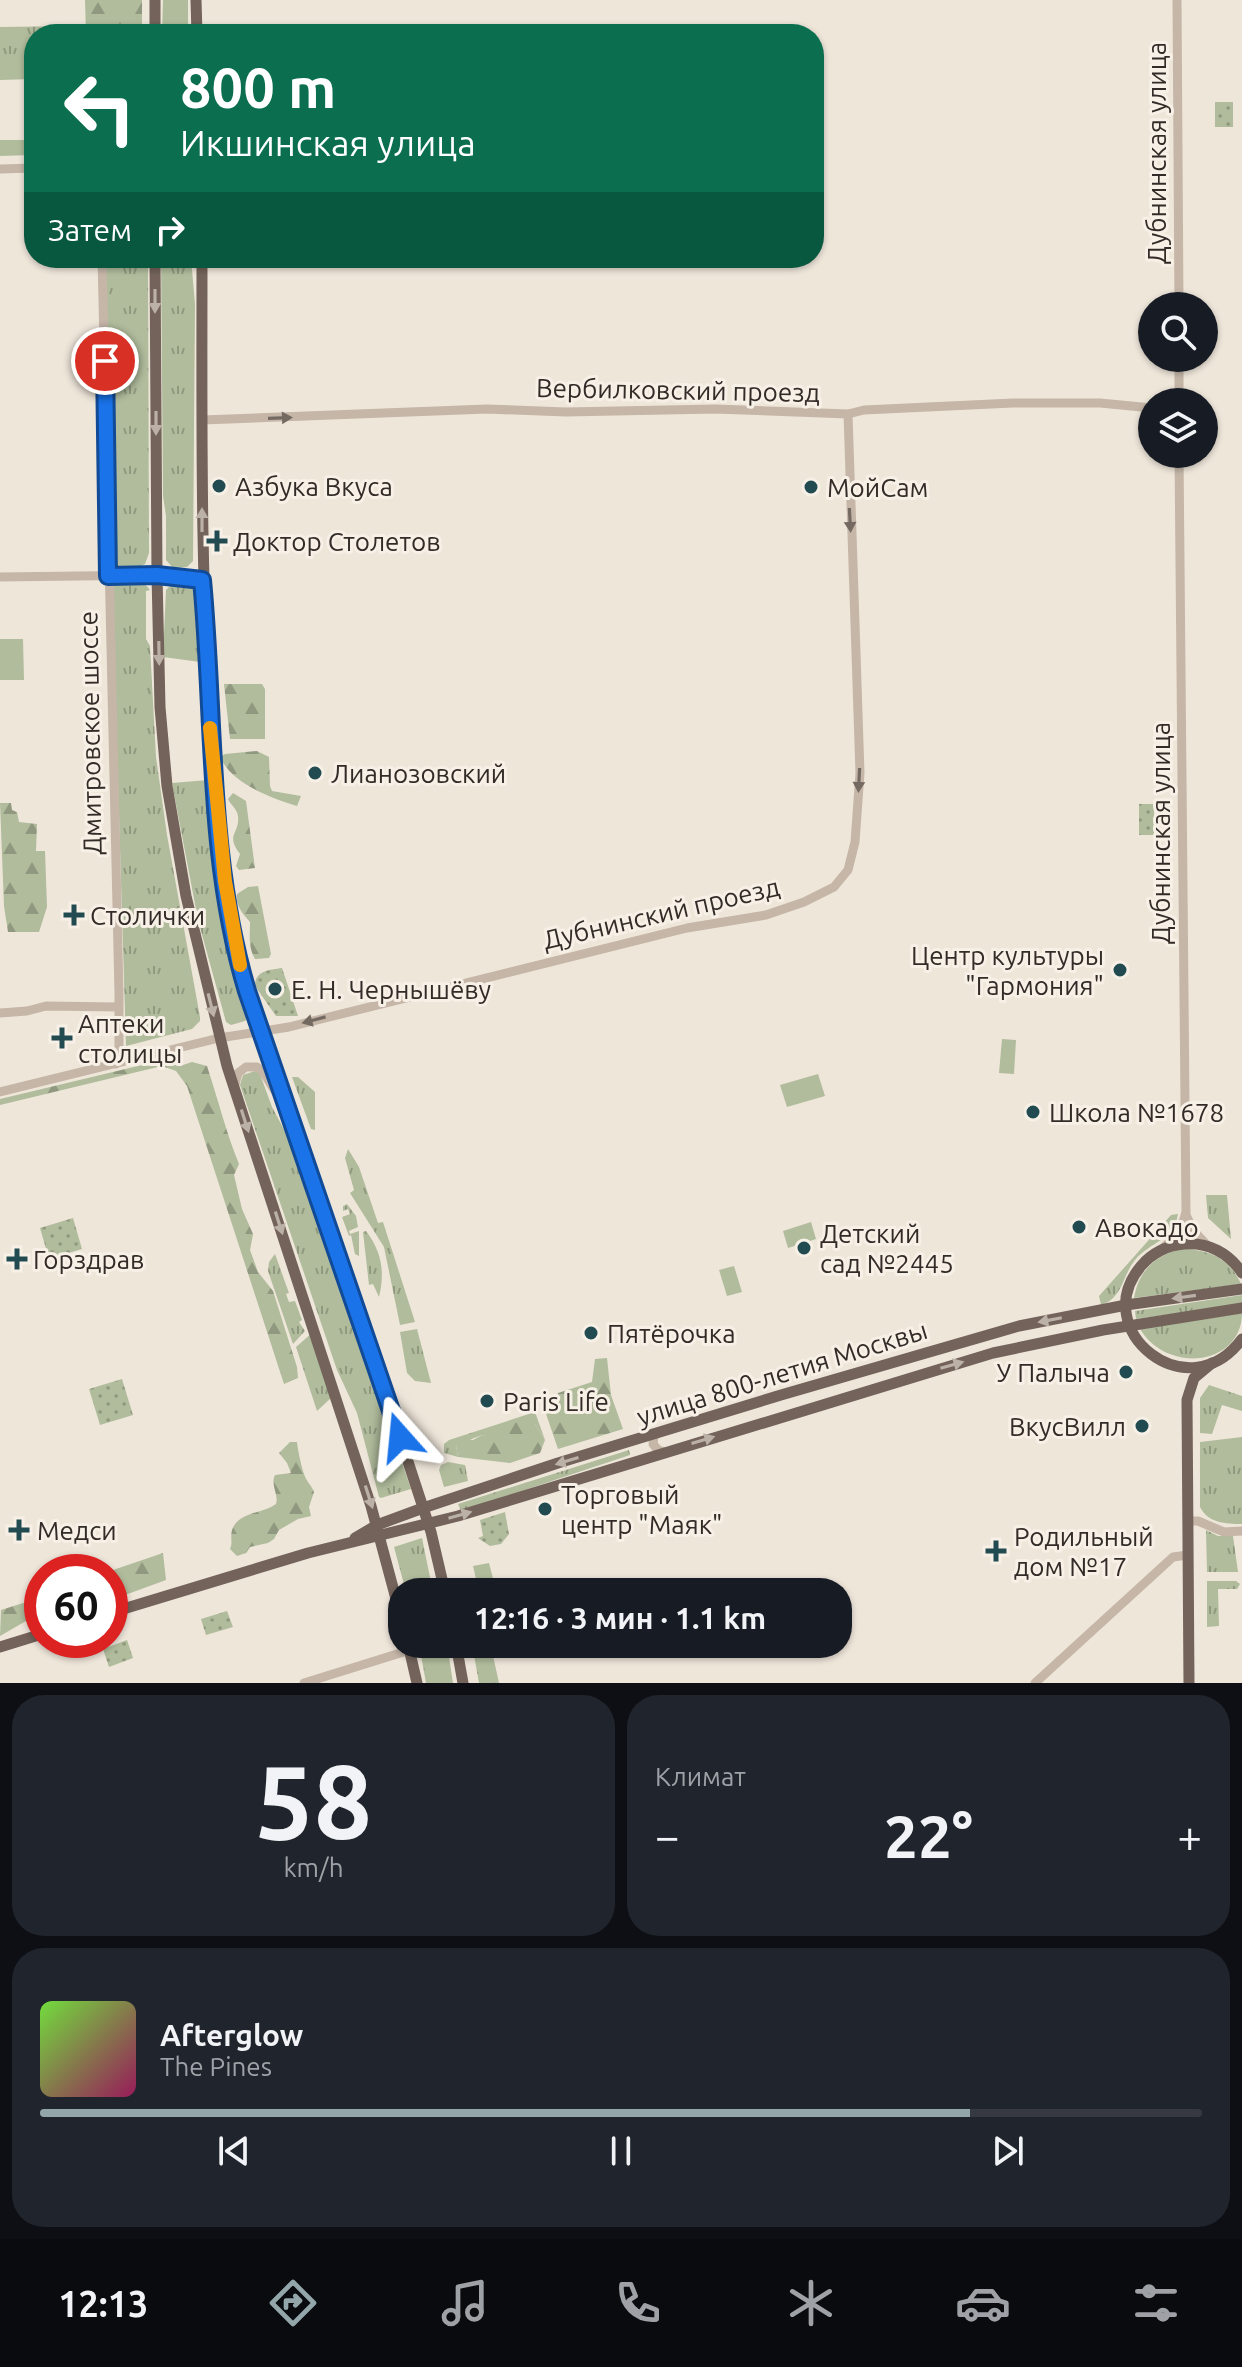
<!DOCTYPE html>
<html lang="ru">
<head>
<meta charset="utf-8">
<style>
  :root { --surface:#171b24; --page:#20242c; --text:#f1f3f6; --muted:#9ea1a6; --line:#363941; --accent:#93a7ab }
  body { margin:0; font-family:Ubuntu,sans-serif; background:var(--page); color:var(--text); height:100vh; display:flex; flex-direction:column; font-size:30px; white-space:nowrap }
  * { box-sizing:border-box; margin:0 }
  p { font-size:26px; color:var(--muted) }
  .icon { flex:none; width:44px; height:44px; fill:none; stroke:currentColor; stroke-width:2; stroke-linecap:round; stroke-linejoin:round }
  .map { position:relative; height:1683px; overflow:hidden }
  .sheet { display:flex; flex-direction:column; gap:12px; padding:12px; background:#0d0f14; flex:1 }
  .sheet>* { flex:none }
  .banner { position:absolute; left:24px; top:24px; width:800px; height:244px; border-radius:32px; box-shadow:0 2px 6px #0004; background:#0b6e4f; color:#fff; overflow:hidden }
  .fabs { position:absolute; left:1138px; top:292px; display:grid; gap:16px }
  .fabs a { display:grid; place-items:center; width:80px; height:80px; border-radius:50%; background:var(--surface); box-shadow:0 2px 6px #0004; font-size:40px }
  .speed { position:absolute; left:24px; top:1554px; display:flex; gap:16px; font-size:40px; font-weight:700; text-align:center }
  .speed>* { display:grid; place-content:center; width:104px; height:104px; border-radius:50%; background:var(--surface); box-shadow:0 2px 6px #0004; line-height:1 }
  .speed .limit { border:12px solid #d22; background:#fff; color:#111 }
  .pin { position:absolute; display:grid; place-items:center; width:68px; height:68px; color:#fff; margin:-34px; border:4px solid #fff; border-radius:50%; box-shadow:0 2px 8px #0007 }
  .me { position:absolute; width:88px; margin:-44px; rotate:342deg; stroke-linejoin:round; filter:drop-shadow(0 0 6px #0008) }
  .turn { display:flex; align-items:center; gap:28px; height:168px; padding:0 24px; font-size:36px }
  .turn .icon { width:104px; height:104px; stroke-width:2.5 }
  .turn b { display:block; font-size:56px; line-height:68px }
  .then { display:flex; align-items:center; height:76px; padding:0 24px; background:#0003; gap:16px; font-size:30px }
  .big { font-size:60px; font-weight:700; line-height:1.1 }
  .sheet .widget { flex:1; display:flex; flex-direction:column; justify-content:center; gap:12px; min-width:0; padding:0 28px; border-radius:32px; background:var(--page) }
  .sheet .dial { align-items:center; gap:0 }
  .dial b { font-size:104px; line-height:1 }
  .song { display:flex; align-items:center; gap:24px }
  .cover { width:96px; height:96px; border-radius:12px; background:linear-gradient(135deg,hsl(100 70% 55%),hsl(330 70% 35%)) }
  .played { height:8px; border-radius:4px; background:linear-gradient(90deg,var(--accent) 80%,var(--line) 80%) }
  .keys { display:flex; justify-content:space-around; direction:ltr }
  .heat { display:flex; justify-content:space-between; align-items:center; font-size:44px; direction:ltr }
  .sheet .tiles { flex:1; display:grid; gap:12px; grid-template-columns:1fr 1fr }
  .widget:last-child { grid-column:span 2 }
  .trip { position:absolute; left:388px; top:1578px; width:464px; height:80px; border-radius:32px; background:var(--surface); box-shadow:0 2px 6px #0004; font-weight:700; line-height:80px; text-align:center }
  .menu { display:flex; height:128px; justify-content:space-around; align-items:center; background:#090b0e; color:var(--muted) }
  .menu .icon { width:56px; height:56px }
  .menu .on { color:var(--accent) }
  .menu b { font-size:36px; color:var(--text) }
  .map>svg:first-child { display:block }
  .grass { fill:url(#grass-tufts) }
  .forest { fill:url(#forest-firs) }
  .park { fill:url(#park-dots) }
  .pitch { fill:#b0bc9c }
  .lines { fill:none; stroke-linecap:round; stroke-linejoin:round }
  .minor { stroke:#c5b6a8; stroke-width:9 }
  .major { stroke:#73635a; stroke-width:11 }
  .oneway { fill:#bcb1a7 }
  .oneway2 { fill:#756a61 }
  .route-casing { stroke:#114b97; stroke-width:20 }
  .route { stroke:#1a73e8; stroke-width:14 }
  .slow { stroke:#f59e0b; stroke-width:14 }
  .poi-dot { fill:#214b50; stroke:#f7f0e6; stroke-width:3 }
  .labels { text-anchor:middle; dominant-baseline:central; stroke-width:6; stroke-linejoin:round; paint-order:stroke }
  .street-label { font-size:26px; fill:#332b27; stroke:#f7f0e6 }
  .poi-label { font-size:26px; fill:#332b27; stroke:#f7f0e6; text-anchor:start }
</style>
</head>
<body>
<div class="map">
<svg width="1242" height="1683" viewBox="0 0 1242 1683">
  <defs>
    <pattern id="grass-tufts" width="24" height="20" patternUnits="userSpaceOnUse" patternTransform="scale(2)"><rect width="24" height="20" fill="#b0bc9c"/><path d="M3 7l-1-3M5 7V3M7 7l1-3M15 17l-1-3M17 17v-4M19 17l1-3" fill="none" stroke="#90997f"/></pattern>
    <pattern id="forest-firs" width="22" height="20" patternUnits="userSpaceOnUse" patternTransform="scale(2)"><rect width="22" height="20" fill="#b0bc9c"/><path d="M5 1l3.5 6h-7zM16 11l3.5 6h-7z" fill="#90997f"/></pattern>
    <pattern id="park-dots" width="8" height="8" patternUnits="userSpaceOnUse" patternTransform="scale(2)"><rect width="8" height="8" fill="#b0bc9c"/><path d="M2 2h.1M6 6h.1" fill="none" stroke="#90997f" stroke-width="1.8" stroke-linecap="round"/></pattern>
  </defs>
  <rect width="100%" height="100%" fill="#efe6da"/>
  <g class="grass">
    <path d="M163,0H188V34H162Z"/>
    <path d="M74,26V34H34V79L0,80V27Z"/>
    <path d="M0,140H32L33,155L0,156Z"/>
    <path d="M105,258H148L149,553L145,564L136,568L113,566Z"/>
    <path d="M161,258H191L195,304L193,561L187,567L173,568L166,560V516L163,496Z"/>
    <path d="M112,583H144L150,590L146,591V639L150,646L156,757L167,835L200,1017V1021L192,1029L126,1046Z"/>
    <path d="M173,583H191L196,586L200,662L163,657L166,590Z"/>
    <path d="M208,780L227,943L248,1017L245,1021L231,1025L226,1022L198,920L172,783Z"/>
    <path d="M255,1071L260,1074L272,1107L295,1150L411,1489L381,1498L379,1497L357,1413L337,1370L240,1085L243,1075Z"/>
    <path d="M292,1077H298L315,1092V1130L311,1129Z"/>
    <path d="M348,1149L359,1167L378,1223L383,1222L415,1322L400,1325L384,1247L350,1193L354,1190L345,1158Z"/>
    <path d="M1206,1195H1227L1231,1239L1208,1218Z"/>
    <path d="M347,1204L356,1216L358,1227L349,1231L350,1234L359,1231V1256L355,1254L351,1235L349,1236L342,1217L350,1214L348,1209L343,1211V1206Z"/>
    <path d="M1178,1214C1174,1240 1150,1242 1135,1260C1122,1276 1123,1298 1101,1305L1099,1296L1171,1215Z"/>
    <path d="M366,1231C382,1252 385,1272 379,1297L373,1284L369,1285L363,1232Z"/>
    <path d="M1182,1248C1209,1251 1229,1257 1241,1284L1134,1298C1139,1269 1156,1256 1182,1248Z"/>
    <path d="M275,1254L289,1293L286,1294L289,1302L295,1301L302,1320L299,1322L305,1331L293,1344L268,1271L269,1262Z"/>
    <path d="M1242,1295V1304L1136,1319L1135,1311Z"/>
    <path d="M1242,1313C1242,1365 1168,1375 1140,1329Z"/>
    <path d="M417,1329L431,1383L415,1381L407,1373L400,1332Z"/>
    <path d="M312,1333L331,1398L317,1411L296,1347Z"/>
    <path d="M1209,1385L1242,1396V1411L1222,1405L1212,1434L1200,1433V1398Z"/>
    <path d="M535,1412L545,1440L535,1424L499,1439L482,1435L456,1445L458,1457L444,1453V1444L449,1440Z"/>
    <path d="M1242,1437V1524C1225,1524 1208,1523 1200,1507V1442Z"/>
    <path d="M629,1450L630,1455L461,1511L458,1504Z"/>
    <path d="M448,1462L465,1465L468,1481L444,1487L439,1470L441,1465Z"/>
    <path d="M1206,1530L1218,1536H1233L1238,1572H1207Z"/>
    <path d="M422,1538L433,1592H406L394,1547Z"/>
    <path d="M1207,1581H1236L1240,1584L1237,1589H1218L1219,1626L1207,1627Z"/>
    <path d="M419,1644H447L453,1683H426Z"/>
  </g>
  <g class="forest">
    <path d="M85,0H142V34H86Z"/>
    <path d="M224,684H262L265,689V739H230Z"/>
    <path d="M257,751L269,757L270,786L272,791L301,796L297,806C271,798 232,784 220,757L225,754Z"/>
    <path d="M233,793L246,801L255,868L239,870L236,866L240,854C225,834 240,834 238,816C237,809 231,805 228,799Z"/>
    <path d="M0,803H11L12,810L17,812L19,822L37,824L36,851H45L47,907L39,932H8L4,906Z"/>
    <path d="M258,886L271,954L269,958L255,959C248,947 250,935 250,922C243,914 235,905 237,894L248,887Z"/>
    <path d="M163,1060L180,1066L192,1062L207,1066C218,1099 226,1133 239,1164L234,1175L242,1209L253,1234L250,1250L258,1272L273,1291L297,1367L298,1378L284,1384L187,1086L176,1071L162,1066L0,1105V1099Z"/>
    <path d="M607,1358L611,1395L623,1429L558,1449L543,1405L557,1397L558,1393L592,1382L595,1359Z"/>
    <path d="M524,1418L529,1424H535L545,1440L540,1453L510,1463L458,1457L456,1445L463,1438L473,1440L482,1435L499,1438L504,1435L506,1426Z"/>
    <path d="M290,1442H297C298,1451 301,1465 304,1474C306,1481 312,1486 314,1492L309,1507L311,1516L298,1519L279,1530L274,1539L268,1543L250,1547L246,1553L237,1556L230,1549C233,1542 230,1538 232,1530C238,1512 262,1514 276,1504C279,1494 270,1485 275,1475L291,1473L287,1463L279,1453Z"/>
    <path d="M163,1553L166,1580L125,1595L116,1588L113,1570Z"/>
    <path d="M42,1597V1621H26L0,1636L1,1610Z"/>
    <path d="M472,1644H494L492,1651L499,1683H479Z"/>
  </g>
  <g class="park">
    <rect x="1215" y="102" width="18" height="25"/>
    <rect x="1139" y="804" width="15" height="31"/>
    <path d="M282,968L298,1016H276L255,986C255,970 270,970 282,968Z"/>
    <path d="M73,1218L82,1249L49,1259L40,1228Z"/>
    <path d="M122,1379L133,1415L100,1425L89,1389Z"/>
    <path d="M505,1512L509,1534L501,1544L490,1546L478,1538L483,1536L480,1520Z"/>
    <path d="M227,1611L233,1627L206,1635L201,1619Z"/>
    <path d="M127,1640L133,1658L109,1667L103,1649Z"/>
  </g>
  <g class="pitch">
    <path d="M0,639H23L24,680H0Z"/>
    <path d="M1002,1039L1016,1040L1014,1074L999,1073Z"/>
    <path d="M818,1074L825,1096L787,1107L780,1085Z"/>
    <path d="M811,1222L816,1239L788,1248L783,1231Z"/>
    <path d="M734,1266L742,1292L727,1296L719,1270Z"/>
    <path d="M489,1563L496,1590L479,1592L473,1566Z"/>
  </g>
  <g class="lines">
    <g class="minor">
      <path d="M1177,0L1179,306"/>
      <path d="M0,169L34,168"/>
      <path d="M102,258L119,993V1051L116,1064"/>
      <path d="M1179,358V402"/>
      <path d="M202,420L487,409L566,412L715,409L848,414L864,410L1013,403H1100L1152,408"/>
      <path d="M0,577L157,575L202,580"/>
      <path d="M0,1013L27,1011L46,1006L118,1007"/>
      <path d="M234,1088L238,1073L246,1067H257C270,1075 269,1090 284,1099"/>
      <path d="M0,1092L219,1038L289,1027L687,928L766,915L804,902L834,887L848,870L855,842L860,773L848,414"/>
      <path d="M1186,1215L1193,1230L1207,1245"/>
      <path d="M1164,1247L1180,1232L1186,1212L1179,454"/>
      <path d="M658,1432L654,1436L653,1444L658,1450L665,1452"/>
      <path d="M1188,1521H1198L1224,1532L1242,1531"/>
      <path d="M304,1683L410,1650"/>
      <path d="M1035,1683L1173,1557L1188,1555"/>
    </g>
    <g class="major">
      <path d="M196,0L197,34"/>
      <path d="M155,34V0"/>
      <path d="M155,258L157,575L160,707L167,786L186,896L227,1066L371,1506L402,1621"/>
      <path d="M202,258C202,421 200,582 212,745C218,827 223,912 247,991L367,1336L431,1532L445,1592"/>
      <path d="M1242,1273C1229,1253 1208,1242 1184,1244C1168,1245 1152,1253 1141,1266C1087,1330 1188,1412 1242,1339"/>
      <path d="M355,1538L377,1525L423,1508L558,1463L781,1395L1019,1326L1126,1305L1242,1289"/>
      <path d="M110,1613L308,1553L458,1516L993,1353L1103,1330L1242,1308"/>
      <path d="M408,1644L417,1683"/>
      <path d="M456,1644L463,1683"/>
      <path d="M0,1647L42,1634"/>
      <path d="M1189,1683L1187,1400L1194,1378L1212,1363"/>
    </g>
  </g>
  <defs><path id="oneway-solid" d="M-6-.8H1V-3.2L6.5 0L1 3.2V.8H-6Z" transform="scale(2)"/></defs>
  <g class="oneway">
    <use href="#oneway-solid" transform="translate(155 301) rotate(90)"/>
    <use href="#oneway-solid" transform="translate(156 423) rotate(90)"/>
    <use href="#oneway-solid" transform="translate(202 520) rotate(-90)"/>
    <use href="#oneway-solid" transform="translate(159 653) rotate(89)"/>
    <use href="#oneway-solid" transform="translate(211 1005) rotate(76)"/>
    <use href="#oneway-solid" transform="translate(245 1121) rotate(72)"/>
    <use href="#oneway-solid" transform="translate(279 1223) rotate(72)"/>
    <use href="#oneway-solid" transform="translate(1184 1297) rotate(172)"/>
    <use href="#oneway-solid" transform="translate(1050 1320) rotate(169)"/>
    <use href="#oneway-solid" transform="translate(952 1365) rotate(-16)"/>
    <use href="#oneway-solid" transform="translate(703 1440) rotate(-17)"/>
    <use href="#oneway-solid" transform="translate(567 1461) rotate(163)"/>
    <use href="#oneway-solid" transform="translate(369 1497) rotate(72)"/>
    <use href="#oneway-solid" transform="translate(460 1515) rotate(-16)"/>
  </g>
  <g class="oneway2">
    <use href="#oneway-solid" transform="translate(280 418) rotate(-2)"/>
    <use href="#oneway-solid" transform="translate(850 520) rotate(87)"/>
    <use href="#oneway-solid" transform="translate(859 780) rotate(93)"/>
    <use href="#oneway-solid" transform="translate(314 1020) rotate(165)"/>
  </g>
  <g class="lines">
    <defs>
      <path id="route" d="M105,361L108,576L157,575L202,580C215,717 207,858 247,991L400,1437"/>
    </defs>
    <use href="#route" class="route-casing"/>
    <use href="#route" class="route"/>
    <path class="slow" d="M210,728L225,881L240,965"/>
  </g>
  <g class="poi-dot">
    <circle cx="219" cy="486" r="8"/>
    <circle cx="811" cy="487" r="8"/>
    <path d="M213 529h8v8h8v8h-8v8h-8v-8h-8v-8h8z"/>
    <circle cx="315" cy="773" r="8"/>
    <path d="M70 903h8v8h8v8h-8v8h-8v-8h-8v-8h8z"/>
    <circle cx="1120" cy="970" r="8"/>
    <circle cx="275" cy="989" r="8"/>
    <path d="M58 1026h8v8h8v8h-8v8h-8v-8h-8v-8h8z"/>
    <circle cx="1033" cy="1112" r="8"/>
    <circle cx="1079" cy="1227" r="8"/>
    <circle cx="804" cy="1248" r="8"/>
    <path d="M13 1247h8v8h8v8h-8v8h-8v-8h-8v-8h8z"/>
    <circle cx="591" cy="1333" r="8"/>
    <circle cx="1126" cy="1372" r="8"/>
    <circle cx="487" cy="1401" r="8"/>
    <circle cx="1142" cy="1426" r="8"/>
    <circle cx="545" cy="1509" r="8"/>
    <path d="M15 1518h8v8h8v8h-8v8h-8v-8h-8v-8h8z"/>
    <path d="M992 1539h8v8h8v8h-8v8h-8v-8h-8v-8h8z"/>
  </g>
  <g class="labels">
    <g class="street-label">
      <text transform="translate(1156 153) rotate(-90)">Дубнинская улица</text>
      <text transform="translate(678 390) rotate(1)">Вербилковский проезд</text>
      <text transform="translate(90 733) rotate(-91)">Дмитровское шоссе</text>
      <text transform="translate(1160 833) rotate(-90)">Дубнинская улица</text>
      <text transform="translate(661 913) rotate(-13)">Дубнинский проезд</text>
      <text transform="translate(782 1373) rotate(-17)">улица 800-летия Москвы</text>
    </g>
    <g class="poi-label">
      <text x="235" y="486">Азбука Вкуса</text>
      <text x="827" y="487">МойСам</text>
      <text x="233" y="541">Доктор Столетов</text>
      <text x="331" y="773">Лианозовский</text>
      <text x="90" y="915">Столички</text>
      <text x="1104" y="955" text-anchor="end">Центр культуры<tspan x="1104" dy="30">"Гармония"</tspan></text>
      <text x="291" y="989">Е. Н. Чернышёву</text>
      <text x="78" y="1023">Аптеки<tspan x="78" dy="30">столицы</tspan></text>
      <text x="1049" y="1112">Школа №1678</text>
      <text x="1095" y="1227">Авокадо</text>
      <text x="820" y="1233">Детский<tspan x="820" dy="30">сад №2445</tspan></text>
      <text x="33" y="1259">Горздрав</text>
      <text x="607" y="1333">Пятёрочка</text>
      <text x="1110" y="1372" text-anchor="end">У Палыча</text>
      <text x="503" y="1401">Paris Life</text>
      <text x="1126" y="1426" text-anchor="end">ВкусВилл</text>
      <text x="561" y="1494">Торговый<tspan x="561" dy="30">центр "Маяк"</tspan></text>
      <text x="37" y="1530">Медси</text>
      <text x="1014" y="1536">Родильный<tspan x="1014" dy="30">дом №17</tspan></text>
    </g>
  </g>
</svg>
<div class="fabs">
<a><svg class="icon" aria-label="search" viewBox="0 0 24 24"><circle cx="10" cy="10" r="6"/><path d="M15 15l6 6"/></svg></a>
<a><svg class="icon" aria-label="layers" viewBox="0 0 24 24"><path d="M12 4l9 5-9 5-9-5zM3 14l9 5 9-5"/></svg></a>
</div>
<div class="speed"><div class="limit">60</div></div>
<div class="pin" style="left:105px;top:361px;background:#d93025"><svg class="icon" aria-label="arrive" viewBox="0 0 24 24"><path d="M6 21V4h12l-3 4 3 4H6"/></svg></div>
<svg class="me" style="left:400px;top:1437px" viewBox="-20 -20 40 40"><path d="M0-17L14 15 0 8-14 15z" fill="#1a73e8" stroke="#fff" stroke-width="4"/></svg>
<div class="trip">12:16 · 3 мин · 1.1 km</div>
<div class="banner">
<div class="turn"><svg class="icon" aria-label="left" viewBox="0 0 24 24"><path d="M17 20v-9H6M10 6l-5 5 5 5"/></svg><div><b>800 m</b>Икшинская улица</div></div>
<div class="then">Затем<svg class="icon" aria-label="right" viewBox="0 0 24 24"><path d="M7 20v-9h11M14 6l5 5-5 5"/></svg></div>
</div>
</div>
<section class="sheet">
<div class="tiles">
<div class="widget dial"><b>58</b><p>km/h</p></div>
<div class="widget"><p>Климат</p>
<div class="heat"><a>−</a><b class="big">22°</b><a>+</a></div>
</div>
<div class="widget">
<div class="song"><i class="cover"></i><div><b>Afterglow</b><p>The Pines</p></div></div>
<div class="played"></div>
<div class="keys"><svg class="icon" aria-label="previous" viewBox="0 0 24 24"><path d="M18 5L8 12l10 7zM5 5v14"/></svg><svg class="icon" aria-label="pause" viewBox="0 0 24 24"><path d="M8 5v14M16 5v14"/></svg><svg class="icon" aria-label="next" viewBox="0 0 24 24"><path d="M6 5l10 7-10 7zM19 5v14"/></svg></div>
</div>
</div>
</section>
<nav class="menu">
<b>12:13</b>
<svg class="icon on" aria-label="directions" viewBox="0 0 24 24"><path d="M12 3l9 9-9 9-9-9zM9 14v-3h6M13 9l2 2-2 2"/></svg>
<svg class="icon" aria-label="music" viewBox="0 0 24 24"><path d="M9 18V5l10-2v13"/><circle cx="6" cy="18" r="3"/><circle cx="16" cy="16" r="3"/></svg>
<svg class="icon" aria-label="phone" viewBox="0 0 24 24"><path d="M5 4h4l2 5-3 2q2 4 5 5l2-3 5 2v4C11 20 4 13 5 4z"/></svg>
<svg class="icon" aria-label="climate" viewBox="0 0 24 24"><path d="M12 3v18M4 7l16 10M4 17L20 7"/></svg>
<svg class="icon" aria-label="car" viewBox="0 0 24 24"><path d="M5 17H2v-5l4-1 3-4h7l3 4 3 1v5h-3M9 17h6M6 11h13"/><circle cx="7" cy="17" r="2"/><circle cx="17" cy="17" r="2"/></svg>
<svg class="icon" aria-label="filters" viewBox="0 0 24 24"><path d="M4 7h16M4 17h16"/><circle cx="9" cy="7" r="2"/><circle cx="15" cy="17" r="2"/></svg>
</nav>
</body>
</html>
